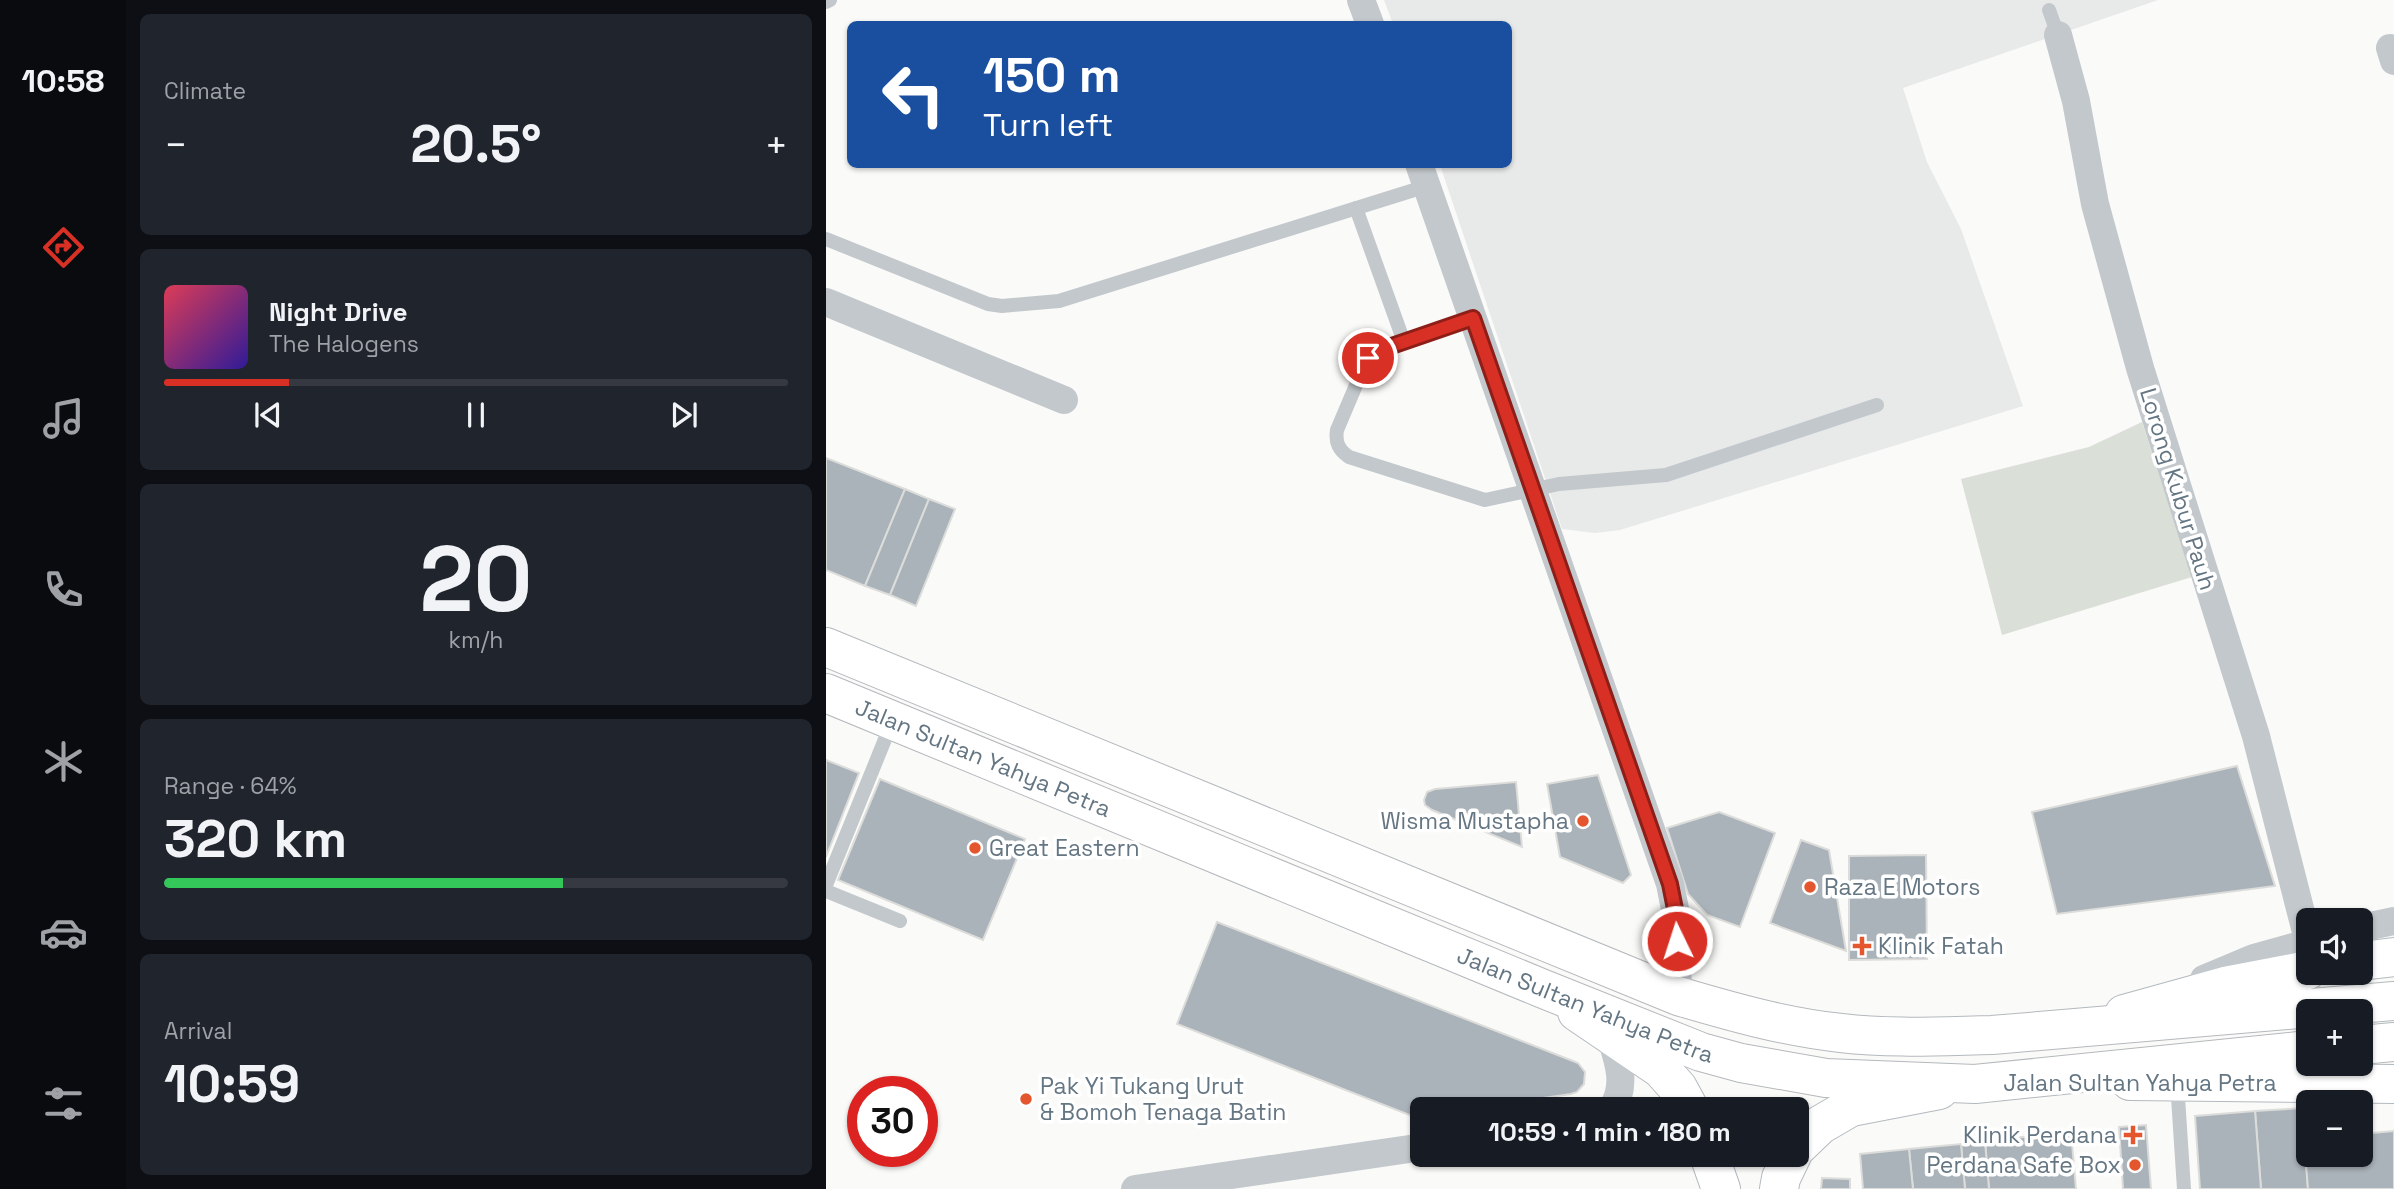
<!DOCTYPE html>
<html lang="en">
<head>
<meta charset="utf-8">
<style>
  :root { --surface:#171b24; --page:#20242c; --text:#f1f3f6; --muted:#9ea1a6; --line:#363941; --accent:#d93025 }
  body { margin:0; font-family:"Space Grotesk",sans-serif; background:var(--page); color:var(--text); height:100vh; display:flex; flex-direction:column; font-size:26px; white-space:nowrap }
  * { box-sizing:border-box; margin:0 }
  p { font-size:23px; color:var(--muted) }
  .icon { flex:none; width:38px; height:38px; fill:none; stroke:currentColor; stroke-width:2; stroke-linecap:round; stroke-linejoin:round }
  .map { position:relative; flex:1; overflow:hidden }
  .details { display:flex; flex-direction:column; gap:14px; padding:14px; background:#0d0f14; width:700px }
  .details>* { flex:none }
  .guide { position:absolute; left:21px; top:21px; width:665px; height:147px; border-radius:10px; box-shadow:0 2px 5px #0004; background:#1a4fa0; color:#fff; overflow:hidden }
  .buttons { position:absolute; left:1470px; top:908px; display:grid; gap:14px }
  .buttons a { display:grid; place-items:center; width:77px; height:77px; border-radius:10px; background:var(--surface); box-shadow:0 2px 5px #0004; font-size:35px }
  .speed { position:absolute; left:21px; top:1076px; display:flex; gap:14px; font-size:35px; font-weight:700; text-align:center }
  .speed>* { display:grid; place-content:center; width:91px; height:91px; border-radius:50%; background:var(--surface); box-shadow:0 2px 5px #0004; line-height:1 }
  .speed .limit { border:10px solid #d22; background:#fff; color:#111 }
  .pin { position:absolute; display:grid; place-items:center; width:60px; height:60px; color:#fff; margin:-30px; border:4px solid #fff; border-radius:50%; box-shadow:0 2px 7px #0007 }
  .me { position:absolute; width:77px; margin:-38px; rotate:356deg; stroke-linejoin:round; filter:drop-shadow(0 0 5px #0008) }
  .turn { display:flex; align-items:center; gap:24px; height:147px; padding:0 21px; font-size:32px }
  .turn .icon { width:91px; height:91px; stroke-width:2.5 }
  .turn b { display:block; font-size:49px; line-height:60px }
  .big { font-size:52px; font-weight:700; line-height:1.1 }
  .details .tile { flex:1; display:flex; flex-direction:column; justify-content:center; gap:10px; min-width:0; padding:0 24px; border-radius:10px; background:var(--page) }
  .details .dial { align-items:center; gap:0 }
  .dial b { font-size:91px; line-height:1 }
  .song { display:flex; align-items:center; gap:21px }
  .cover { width:84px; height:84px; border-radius:10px; background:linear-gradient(135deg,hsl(350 70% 55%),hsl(250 70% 35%)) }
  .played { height:7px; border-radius:4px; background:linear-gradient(90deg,var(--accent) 20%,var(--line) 20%) }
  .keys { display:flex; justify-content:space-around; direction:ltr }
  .heat { display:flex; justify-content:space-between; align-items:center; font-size:38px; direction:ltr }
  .charge { height:10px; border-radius:5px; background:linear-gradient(90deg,#34c759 64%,var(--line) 0) }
  .trip { position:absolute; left:584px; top:1097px; width:399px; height:70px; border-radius:10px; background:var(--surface); box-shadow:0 2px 5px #0004; font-weight:700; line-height:70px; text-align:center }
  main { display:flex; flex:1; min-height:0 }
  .menu { display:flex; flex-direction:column; width:126px; justify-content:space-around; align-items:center; background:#090b0e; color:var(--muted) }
  .menu .icon { width:49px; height:49px }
  .menu .active { color:var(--accent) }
  .menu b { font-size:32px; color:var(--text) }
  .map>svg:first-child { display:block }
  .built { fill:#e8e9e9 }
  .green { fill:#dadfd7 }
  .building { fill:#aab3b9; stroke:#dcdcda; stroke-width:2 }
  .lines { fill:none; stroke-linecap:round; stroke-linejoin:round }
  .secondary-casing { stroke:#b3babf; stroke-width:40 }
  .trunk-casing { stroke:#b4b9bd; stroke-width:40 }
  .service { stroke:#c3c8cc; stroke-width:14 }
  .minor { stroke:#c3c8cc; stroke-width:28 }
  .secondary { stroke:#fff; stroke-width:38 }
  .trunk { stroke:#fff; stroke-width:38 }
  .route-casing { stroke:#8d1f18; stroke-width:18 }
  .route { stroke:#d93025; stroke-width:12 }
  .poi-dot { fill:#e4572e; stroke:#fff; stroke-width:2.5 }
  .labels { text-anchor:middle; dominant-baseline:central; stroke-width:7; stroke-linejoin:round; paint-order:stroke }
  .street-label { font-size:23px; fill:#657683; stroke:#fff }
  .poi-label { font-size:23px; fill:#657683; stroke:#fff; text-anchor:start }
</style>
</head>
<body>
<main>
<nav class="menu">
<b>10:58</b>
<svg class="icon active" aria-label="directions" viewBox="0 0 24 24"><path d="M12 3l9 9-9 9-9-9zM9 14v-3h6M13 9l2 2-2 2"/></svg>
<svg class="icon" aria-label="music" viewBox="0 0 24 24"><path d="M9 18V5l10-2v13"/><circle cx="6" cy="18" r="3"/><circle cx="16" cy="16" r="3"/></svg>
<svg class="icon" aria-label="phone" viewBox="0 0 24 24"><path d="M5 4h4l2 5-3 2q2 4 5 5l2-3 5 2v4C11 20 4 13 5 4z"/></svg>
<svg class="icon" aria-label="climate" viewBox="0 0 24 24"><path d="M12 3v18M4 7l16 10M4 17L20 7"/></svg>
<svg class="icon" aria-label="car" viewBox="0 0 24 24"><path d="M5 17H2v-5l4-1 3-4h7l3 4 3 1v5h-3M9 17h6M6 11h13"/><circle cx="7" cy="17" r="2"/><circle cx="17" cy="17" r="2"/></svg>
<svg class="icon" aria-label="filters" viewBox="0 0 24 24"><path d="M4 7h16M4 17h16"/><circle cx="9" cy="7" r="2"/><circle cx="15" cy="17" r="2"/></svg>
</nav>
<section class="details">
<div class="tile"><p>Climate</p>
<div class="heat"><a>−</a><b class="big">20.5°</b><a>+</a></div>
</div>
<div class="tile">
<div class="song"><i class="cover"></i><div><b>Night Drive</b><p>The Halogens</p></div></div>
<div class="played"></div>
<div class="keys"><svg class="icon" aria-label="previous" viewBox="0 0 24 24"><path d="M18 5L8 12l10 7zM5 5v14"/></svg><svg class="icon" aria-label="pause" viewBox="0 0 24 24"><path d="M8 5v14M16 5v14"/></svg><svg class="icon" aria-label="next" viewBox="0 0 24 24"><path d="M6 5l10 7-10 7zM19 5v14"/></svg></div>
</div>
<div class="tile dial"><b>20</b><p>km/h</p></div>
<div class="tile"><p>Range · 64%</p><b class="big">320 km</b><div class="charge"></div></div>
<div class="tile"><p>Arrival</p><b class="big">10:59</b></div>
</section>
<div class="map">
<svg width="1568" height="1189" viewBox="0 0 1568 1189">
  <rect width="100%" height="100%" fill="#fafaf8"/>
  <path class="built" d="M558,0H1332L1077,88L1101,162L1135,229L1197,406L794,530L769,533L736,529L614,165L682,164V24H567Z"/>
  <path class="green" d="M1316,422L1366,577L1176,635L1135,479L1263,447Z"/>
  <g class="building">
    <path d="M0,458L79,489L39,586L0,570Z"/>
    <path d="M79,489L103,499L64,595L39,586Z"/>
    <path d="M103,499L129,509L90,606L64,595Z"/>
    <path d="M0,760L33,773L0,857Z"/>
    <path d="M1411,766L1449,886L1231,914L1206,812Z"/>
    <path d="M772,775L805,875L797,883L734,857L721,784Z"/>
    <path d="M54,779L199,839L157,940L12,880Z"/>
    <path d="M690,782L696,847L606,810L599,805L598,800L601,792L609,789Z"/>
    <path d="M893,812L949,833L914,927L881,915L862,894L841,828Z"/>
    <path d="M975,840L1003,850L1020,951L944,923Z"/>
    <path d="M1100,855L1101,959L1023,960V856Z"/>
    <path d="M391,922L747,1061L752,1063L759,1072L758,1084L751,1092L745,1094L632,1110H597V1115L586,1116L351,1024Z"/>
    <path d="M1476,1108L1482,1189H1435L1429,1111Z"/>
    <path d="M1429,1111L1435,1189H1374L1369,1116Z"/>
    <path d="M1320,1125L1325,1189H1297L1293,1127Z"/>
    <path d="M1568,1131V1189H1482L1478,1139L1482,1138V1155H1535V1134Z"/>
    <path d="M1245,1132L1250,1189H1163L1159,1141Z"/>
    <path d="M1159,1141L1163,1189H1139L1135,1144Z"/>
    <path d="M1135,1144L1139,1189H1087L1083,1149Z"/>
    <path d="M1083,1149L1087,1189H1037L1034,1154Z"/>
    <path d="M996,1178L1024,1179V1189H995Z"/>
  </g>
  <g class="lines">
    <defs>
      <g id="secondary">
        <path d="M1535,961L1568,957"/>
        <path d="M751,1012L835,1069L852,1088L864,1110"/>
        <path d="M1298,1014L1399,986L1482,970"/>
        <path d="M1304,1081L1568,1084"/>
        <path d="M971,1147L994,1125L1025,1107L1113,1090"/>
        <path d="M883,1155L895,1189"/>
        <path d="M953,1189L955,1178L966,1155"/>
      </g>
      <g id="trunk">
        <path d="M0,647L852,996C906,1012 959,1027 1015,1033C1065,1039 1116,1036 1166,1035L1568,1001"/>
        <path id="s1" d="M0,693L715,988L875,1052L915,1063L1000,1078L1149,1084L1482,1050"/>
        <path d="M1535,1045L1568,1042"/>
      </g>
    </defs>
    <use href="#secondary" class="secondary-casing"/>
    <use href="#trunk" class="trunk-casing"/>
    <g class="service">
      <path d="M0,2L4,0"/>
      <path d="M1223,10L1232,35"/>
      <path d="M530,208L578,342"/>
      <path d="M0,239L162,304L176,306L233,301L601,186"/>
      <path d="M647,318L546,354L539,364L511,430C509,443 513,450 523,457L659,500L733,484L840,475L1051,405"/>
      <path d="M0,885L66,722"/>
      <path d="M0,891L74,921"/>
      <path d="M1351,1082L1358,1189"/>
    </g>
    <g class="minor">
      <path d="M535,0L544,24"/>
      <path d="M1232,35L1250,101L1269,204L1314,368L1430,736L1482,940"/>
      <path d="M1564,48L1568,61"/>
      <path d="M593,164L844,884L850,914L852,996"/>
      <path d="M0,302L238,400"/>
      <path d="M1535,928L1568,921"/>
      <path d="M1378,979L1428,958L1482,943"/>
      <path d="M783,1032C791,1058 803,1085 785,1110"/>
      <path d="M309,1189L597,1147"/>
    </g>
    <use href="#secondary" class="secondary"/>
    <use href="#trunk" class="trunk"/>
  </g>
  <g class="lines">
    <defs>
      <path id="route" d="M542,358L551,351L647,318L844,884L850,914L851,941"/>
    </defs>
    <use href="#route" class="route-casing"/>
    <use href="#route" class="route"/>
  </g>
  <g class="poi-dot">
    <circle cx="757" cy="821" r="7"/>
    <circle cx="149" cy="848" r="7"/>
    <circle cx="984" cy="887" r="7"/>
    <path d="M1032.5 935.5h7v7h7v7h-7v7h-7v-7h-7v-7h7z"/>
    <circle cx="200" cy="1099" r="7"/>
    <path d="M1303.5 1124.5h7v7h7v7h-7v7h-7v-7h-7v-7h7z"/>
    <circle cx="1309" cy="1165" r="7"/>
  </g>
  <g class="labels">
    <g class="street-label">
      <text transform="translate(1352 489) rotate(73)">Lorong Kubur Pauh</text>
      <text stroke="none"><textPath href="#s1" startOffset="170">Jalan Sultan Yahya Petra</textPath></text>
      <text stroke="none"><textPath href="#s1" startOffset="821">Jalan Sultan Yahya Petra</textPath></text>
      <text x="1314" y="1083">Jalan Sultan Yahya Petra</text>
    </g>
    <g class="poi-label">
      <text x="743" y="821" text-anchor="end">Wisma Mustapha</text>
      <text x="163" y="848">Great Eastern</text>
      <text x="998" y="887">Raza E Motors</text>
      <text x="1052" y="946">Klinik Fatah</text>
      <text x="214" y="1086">Pak Yi Tukang Urut<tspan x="214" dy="26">&amp; Bomoh Tenaga Batin</tspan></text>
      <text x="1291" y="1135" text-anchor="end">Klinik Perdana</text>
      <text x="1295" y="1165" text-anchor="end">Perdana Safe Box</text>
    </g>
  </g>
</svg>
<div class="buttons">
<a><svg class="icon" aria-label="sound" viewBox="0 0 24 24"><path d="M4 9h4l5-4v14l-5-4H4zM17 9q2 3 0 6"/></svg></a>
<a>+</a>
<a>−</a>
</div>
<div class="speed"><div class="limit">30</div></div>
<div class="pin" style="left:542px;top:358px;background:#d93025"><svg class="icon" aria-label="arrive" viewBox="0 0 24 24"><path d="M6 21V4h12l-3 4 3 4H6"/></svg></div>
<svg class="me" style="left:851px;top:941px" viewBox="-20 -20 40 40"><circle r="17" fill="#d93025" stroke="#fff" stroke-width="3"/><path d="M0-11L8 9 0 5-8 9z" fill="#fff"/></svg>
<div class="trip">10:59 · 1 min · 180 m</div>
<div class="guide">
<div class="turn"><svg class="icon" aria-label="left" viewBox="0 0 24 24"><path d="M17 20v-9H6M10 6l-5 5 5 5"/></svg><div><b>150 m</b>Turn left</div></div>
</div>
</div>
</main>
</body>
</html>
